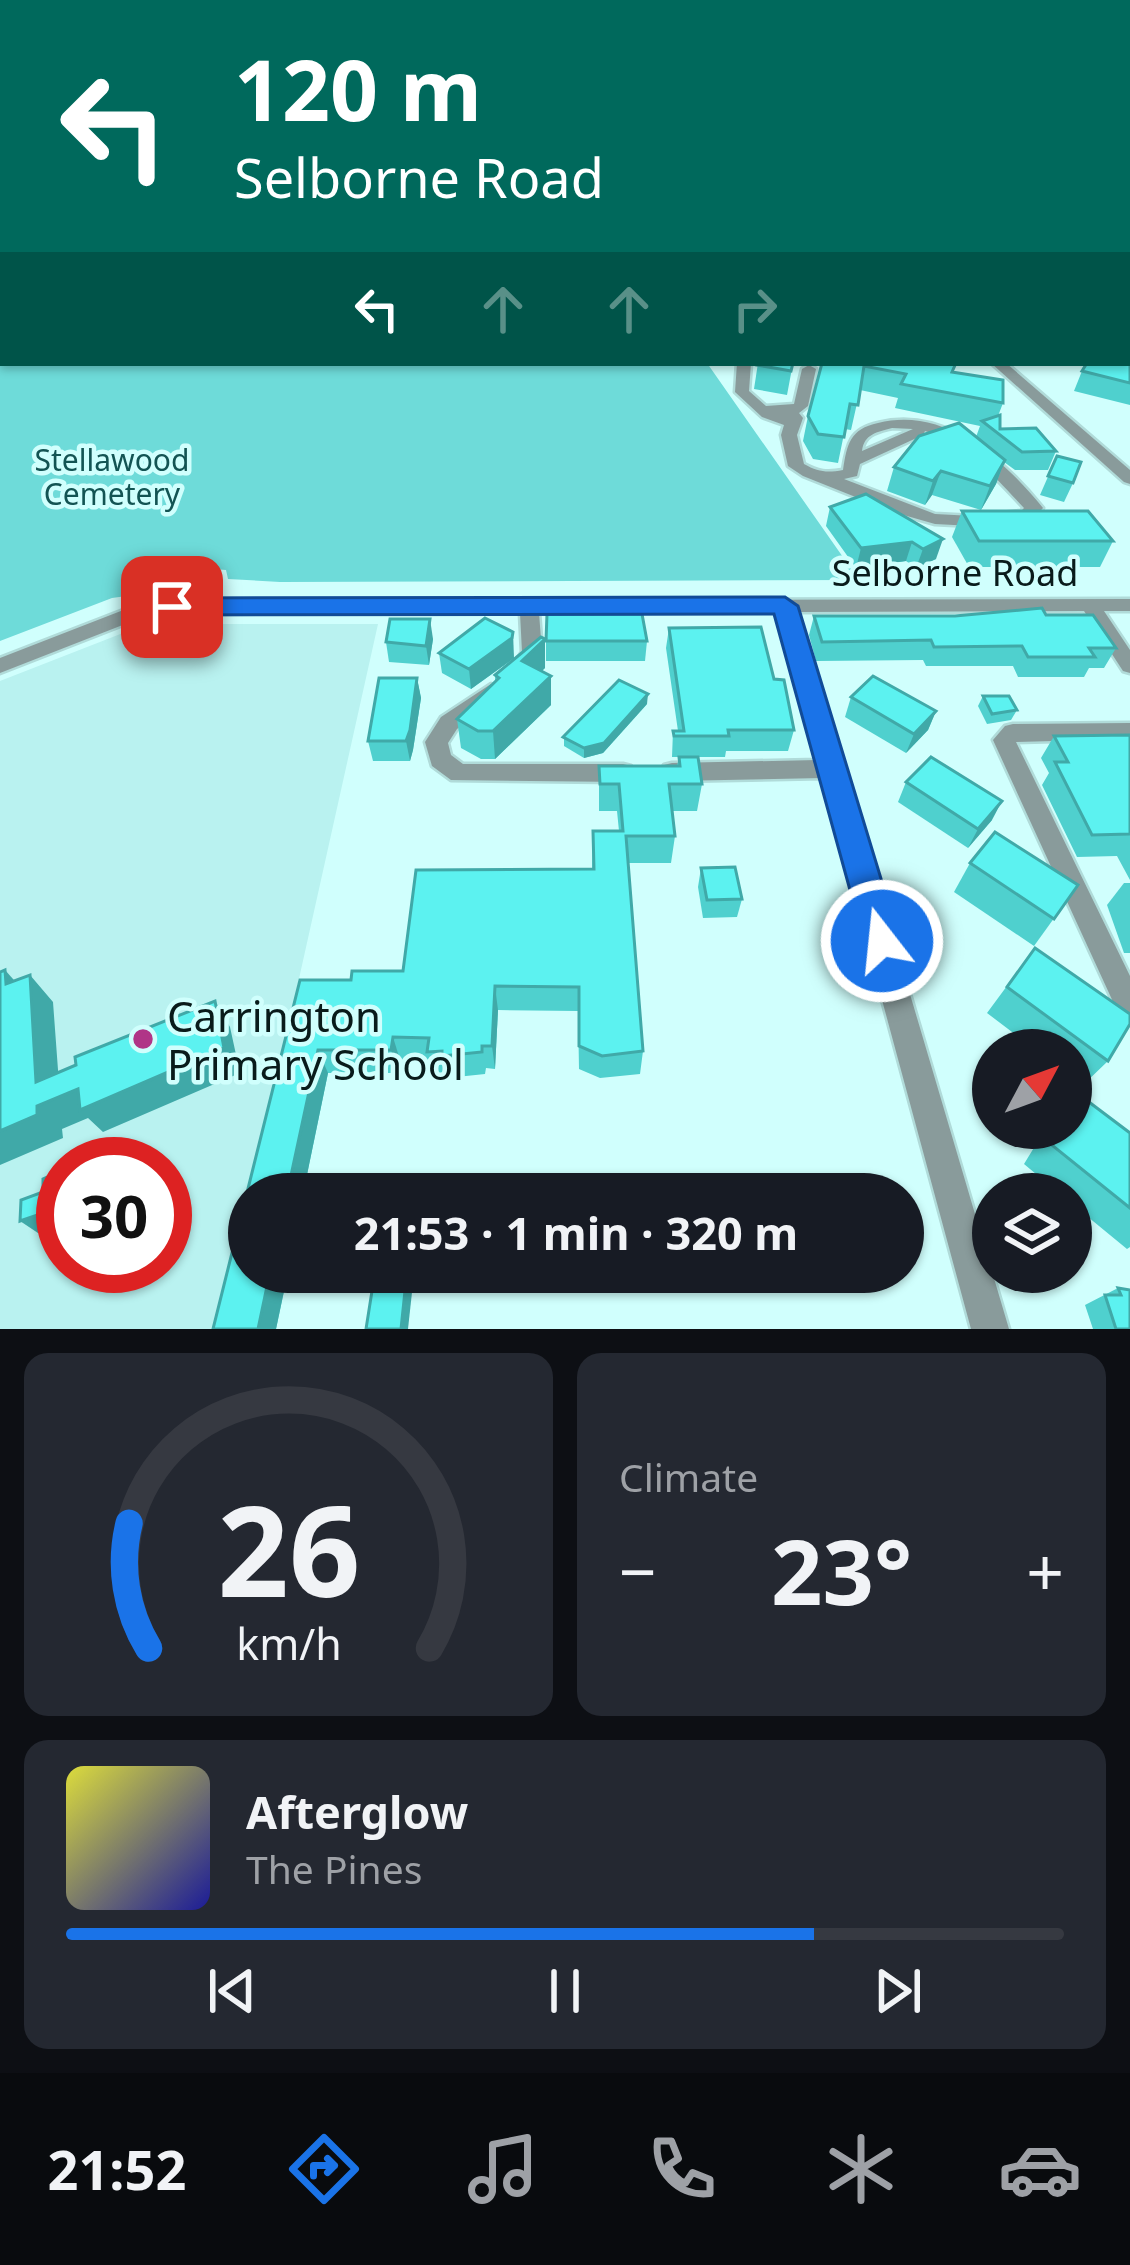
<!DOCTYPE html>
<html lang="en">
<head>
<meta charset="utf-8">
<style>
  :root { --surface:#171b24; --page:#242831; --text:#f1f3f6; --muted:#9ea1a6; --line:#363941; --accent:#1a73e8 }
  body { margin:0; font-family:"Noto Sans",sans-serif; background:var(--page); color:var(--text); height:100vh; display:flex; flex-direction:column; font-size:45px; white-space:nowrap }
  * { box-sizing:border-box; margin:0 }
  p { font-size:39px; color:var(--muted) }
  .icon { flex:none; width:66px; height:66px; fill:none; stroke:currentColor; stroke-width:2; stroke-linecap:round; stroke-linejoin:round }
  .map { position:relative; height:1329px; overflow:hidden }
  .side { display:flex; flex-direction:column; gap:24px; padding:24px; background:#0d0f14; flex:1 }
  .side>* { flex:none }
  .top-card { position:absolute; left:0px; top:0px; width:1131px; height:366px; box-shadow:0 3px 9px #0004; background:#00695c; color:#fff; overflow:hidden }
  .needle { width:78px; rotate:49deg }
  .fabs { position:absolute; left:972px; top:1029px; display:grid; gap:24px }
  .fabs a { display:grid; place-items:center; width:120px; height:120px; border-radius:50%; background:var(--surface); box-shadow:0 3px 9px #0004; font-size:60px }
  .speed { position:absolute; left:36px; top:1137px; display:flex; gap:24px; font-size:60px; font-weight:700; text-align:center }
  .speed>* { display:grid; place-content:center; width:156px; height:156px; border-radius:50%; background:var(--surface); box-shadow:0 3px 9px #0004; line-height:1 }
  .speed .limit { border:18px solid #d22; background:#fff; color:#111 }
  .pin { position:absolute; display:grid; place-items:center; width:102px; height:102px; color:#fff; margin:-51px; border-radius:24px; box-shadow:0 6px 18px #0006 }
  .me { position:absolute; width:132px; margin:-66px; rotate:344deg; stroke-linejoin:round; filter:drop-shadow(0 0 9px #0008) }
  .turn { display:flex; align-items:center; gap:42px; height:252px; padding:0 36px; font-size:54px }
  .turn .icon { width:156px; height:156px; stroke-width:2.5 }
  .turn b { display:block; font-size:84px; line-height:102px }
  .lanes { display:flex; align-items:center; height:114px; padding:0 36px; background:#0003; justify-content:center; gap:60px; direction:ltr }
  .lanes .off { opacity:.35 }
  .big { font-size:90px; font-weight:700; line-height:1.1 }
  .side .tile { flex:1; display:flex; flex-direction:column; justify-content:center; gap:18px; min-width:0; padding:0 42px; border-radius:24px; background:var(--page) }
  .side .dial { align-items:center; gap:0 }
  .dial svg { height:312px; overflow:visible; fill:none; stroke:var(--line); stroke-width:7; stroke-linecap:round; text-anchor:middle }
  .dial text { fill:var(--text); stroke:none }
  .song { display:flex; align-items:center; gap:36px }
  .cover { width:144px; height:144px; border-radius:18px; background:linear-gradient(135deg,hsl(60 70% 55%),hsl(240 70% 35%)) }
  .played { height:12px; border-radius:6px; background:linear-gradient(90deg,var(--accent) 75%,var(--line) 75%) }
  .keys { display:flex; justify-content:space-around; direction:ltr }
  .heat { display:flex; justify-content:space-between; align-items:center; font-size:66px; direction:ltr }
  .side .tiles { flex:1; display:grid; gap:24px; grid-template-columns:1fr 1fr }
  .tile:last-child { grid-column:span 2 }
  .trip { position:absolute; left:228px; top:1173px; width:696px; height:120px; border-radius:60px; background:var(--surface); box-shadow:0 3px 9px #0004; font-weight:700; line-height:120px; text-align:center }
  .tabs { display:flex; height:192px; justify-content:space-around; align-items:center; background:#090b0e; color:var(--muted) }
  .tabs .icon { width:84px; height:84px }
  .tabs .on { color:var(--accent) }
  .tabs b { font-size:54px; color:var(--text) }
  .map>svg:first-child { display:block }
  .built { fill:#b9f2f0; fill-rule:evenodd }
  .green { fill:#6edbd9 }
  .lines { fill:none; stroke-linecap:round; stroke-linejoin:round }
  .minor-casing { stroke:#b0dbd9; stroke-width:5 }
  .minor { fill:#899b9b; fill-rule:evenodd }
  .wall { fill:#4fd0ce }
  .shaded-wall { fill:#40a9a8 }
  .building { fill:#5cf2f0; stroke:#40a9a8; stroke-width:3 }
  .route { fill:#1a73e8; stroke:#114b97; stroke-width:3 }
  .poi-dot { fill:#b03587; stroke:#d0fffd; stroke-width:4.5 }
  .labels { text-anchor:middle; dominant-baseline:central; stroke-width:9; stroke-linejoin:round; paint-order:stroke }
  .far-park-label { font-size:30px; fill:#135453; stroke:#d0fffd }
  .street-label { font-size:36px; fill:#091b1b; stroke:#d0fffd }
  .near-poi-label { font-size:42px; fill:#091b1b; stroke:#d0fffd; text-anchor:start }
</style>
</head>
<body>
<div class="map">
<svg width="1130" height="1329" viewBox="0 0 1130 1329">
  <rect width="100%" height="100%" fill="#d0fffd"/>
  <path class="built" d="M146,624H378L221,1329H0V681ZM63,1164H165V1266H63Z"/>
  <path class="green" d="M0,187L3,363H707L859,580L280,582L228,579L226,570C188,566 175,582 149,582L141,594L112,598L0,641Z"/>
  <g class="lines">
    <defs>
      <g id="minor">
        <rect x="0" y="179" width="3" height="6"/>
        <rect x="1128" y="182" width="2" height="6"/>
        <path d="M737,363H751L749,391L766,406L794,404L802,369L809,365L816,369L808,406L799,413L803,418L797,435L804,464C818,472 827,473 843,470C847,444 850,429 878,423C945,406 1003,459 1043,508L1032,520L1026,521L973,526L935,524L893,512L803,476L788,466L781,435L784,425L762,417L735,392ZM892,428L913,429L862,451C864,434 877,432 892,428ZM925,431C966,443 996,478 1024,508L1021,511L973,516L935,514L844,479L857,476L860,464L923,435Z"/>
        <path d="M991,363H1006L1130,470V484L1124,482Z"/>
        <path d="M1130,599V611H1104L1130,650V673L1123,671L1084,611L797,612L1009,1329H971L822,778L672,781L664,779L660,772L664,765L672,763L817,760L777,612L539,613L542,652L528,675L521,677L510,670L522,652L520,613H165L138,619L0,673V658L126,609L165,601Z"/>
        <path d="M491,684L502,692L457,729L448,743L451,755L463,764H623L631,766L635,773L631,780L623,782L451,780L432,766L425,742L441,717Z"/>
        <path d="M1130,723V739L1016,742L1130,976V1021L1120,1017L993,740L1005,726L1013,724Z"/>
      </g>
    </defs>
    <use href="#minor" class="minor-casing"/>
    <use href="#minor" class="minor"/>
  </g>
  <g class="wall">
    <path d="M1130,339V405L1074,391L1082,371Z"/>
    <path d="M758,363H793L787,395L754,389Z"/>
    <path d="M842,365L954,373L1003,403L998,416L1000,429L1056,451L1048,470H1015L1004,462L996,484L981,510L932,495L925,505L887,491L894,467L976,437L980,426L895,408L898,398L860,390L851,430L845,429L838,463L813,459L803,441L808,416Z"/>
    <path d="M1057,456L1073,483L1064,502L1040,495Z"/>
    <path d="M866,494L936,559L916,568L906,561L856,568L826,526L830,507Z"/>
    <path d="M962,511L1113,541L1100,567H969L952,537Z"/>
    <path d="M1046,615L1116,648L1104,668H1089L1084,677H1018L1013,666H926L923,660L816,661L809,635L814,616Z"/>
    <path d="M669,628L774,679L794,730L788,751H726L725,757H672L673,731H678L666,648Z"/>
    <path d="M433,639L429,665L389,662L386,642Z"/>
    <path d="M546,641H647L645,661H546Z"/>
    <path d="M439,653L514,658L471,689L442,673Z"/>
    <path d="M545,668L541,671L551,705L495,759H481L461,748L457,719L495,682V675Z"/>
    <path d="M417,678L421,698L413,750L410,761H373L368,741Z"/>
    <path d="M983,696L1017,710L1011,720L987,724L978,706Z"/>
    <path d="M851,697L936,711L928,730L906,753L845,717Z"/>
    <path d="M647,704L603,753L584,758L564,746V735Z"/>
    <path d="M1130,735V880L1117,856L1077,857L1042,785L1049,773L1041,758L1054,736Z"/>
    <path d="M679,757L702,784L697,811H672L675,836L671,863H628L643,1051L640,1074L600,1078L579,1069L578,1011L498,1010L495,1069L486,1068L485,1074L447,1078L446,1074H433L429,1061L400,1060L398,1073H328L303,1194H249V1272H288L276,1329H213L300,980H351L403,971L592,869L593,831H619L617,811H599V766H677Z"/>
    <path d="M906,782L992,820L968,848L898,802Z"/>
    <path d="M970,863L1078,885L1034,946L954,892Z"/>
    <path d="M701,868L742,899L737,917L703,918L698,887Z"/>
    <path d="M1124,883H1130V953H1124L1107,905Z"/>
    <path d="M1035,948L1108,1061L1083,1085L1071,1076V1050H1036L987,1013Z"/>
    <path d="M1077,1093L1130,1133V1247L1127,1249L1071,1203V1194H1060L1024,1164L1046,1128H1071V1099Z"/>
    <path d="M1118,1288L1130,1329H1093L1085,1305Z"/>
  </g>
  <g class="shaded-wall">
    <path d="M1005,460L996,484L981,510L990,486Z"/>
    <path d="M941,471L932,495L925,505L933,481Z"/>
    <path d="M943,539L936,559L916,568L923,549Z"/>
    <path d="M912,542L906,561L856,568L861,548Z"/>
    <path d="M430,619L433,639L429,665L426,646Z"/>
    <path d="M513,632L514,658L471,689L469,669Z"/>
    <path d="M545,639V668L523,690L522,661Z"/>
    <path d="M551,676V705L495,759L493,731Z"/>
    <path d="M417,678L421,698L413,750L410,761L406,741Z"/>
    <path d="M648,694L647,704L603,753L584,758V748Z"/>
    <path d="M936,711L928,730L906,753L914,734Z"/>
    <path d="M1002,801L992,820L968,848L978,829Z"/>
    <path d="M5,970L29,997L6,984Z"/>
    <path d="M30,975L53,1002L60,1097L215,1001L230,1027L240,1073L103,1132L88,1118L62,1129L63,1138L0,1165V1131L37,1106Z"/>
    <path d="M495,986L498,1010L495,1069L492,1046Z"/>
    <path d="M393,1037L400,1060L398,1073L391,1050Z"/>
    <path d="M318,1050L328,1073L303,1194H287Z"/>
    <path d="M118,1147L132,1161V1164H119Z"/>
    <path d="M63,1209V1229L60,1230L55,1227L38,1233L20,1221L43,1213Z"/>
    <path d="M270,1272H288L276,1329H258Z"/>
    <path d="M407,1272H413L414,1274L408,1329H401Z"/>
  </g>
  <g class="building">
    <path d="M1128,339H1130V383L1082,371L1087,363H1128Z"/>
    <path d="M758,363H793L791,371L757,365Z"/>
    <path d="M822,363H956L952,372L1003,380V403L901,384L906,374L864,366L858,405L850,404L844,437L818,434L808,416Z"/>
    <path d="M1000,415V429L1036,428L1056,451L1022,452L982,421Z"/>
    <path d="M959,423L1005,460L990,486L941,471L933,481L894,467L919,436Z"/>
    <path d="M1057,456L1081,462L1073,483L1048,476Z"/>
    <path d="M866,494L943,539L923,549L912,542L861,548L830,507Z"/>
    <path d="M962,511H1088L1113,541H979Z"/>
    <path d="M1042,608L1046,615H1093L1116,648H1089L1095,657H1028L1022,646L934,647L931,640L822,642L814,616H955Z"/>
    <path d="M547,614H642L647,641H546Z"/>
    <path d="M485,618L513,632L512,638L469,669L439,653Z"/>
    <path d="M390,619H430L426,646L386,642Z"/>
    <path d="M761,627L774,679L784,680L794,730H728L729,736H674L673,731H684L669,628Z"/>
    <path d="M541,637L545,639L522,661L551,676L493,731H478L457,719L499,678L495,675Z"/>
    <path d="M873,676L936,711L914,734L851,697Z"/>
    <path d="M379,678H417L410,730L406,741H368Z"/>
    <path d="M619,680L648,694L604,743L584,748L563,737Z"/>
    <path d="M983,696H1009L1017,710L992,714Z"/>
    <path d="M1130,735V834L1092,835L1055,762H1068L1054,736Z"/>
    <path d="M679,757H698L702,784H669L675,836H626L643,1051L602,1056L579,1046V987L495,986L492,1046H482V1052L442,1056V1051L427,1052L429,1038L393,1037L391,1050H318L287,1194H249V1272H270L258,1329H213L300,980H351L352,971H403L416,870L594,869L593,831H623L619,784H600L599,766H680Z"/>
    <path d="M931,757L1002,801L978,829L906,782Z"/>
    <path d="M995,832L1078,885L1054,919L970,863Z"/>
    <path d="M735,867L742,899L707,900L701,868Z"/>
    <path d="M1035,948L1130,1014V1024L1108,1061L1007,987Z"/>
    <path d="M5,970L6,984L30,975L36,1082L76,1065L75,1057L215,1001L224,1048L80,1110L78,1089L37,1106V1115L0,1131V972Z"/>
    <path d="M1077,1093L1130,1133V1208L1048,1142L1056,1128H1071V1103Z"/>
    <path d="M118,1147L119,1164H78Z"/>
    <path d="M63,1170V1209L43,1218V1213L20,1221L21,1200L43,1192V1179Z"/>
    <path d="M375,1272H407L401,1329H366Z"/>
    <path d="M1118,1288L1130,1290V1329H1116L1105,1295H1121Z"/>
  </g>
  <linearGradient id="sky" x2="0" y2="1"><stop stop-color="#69b7d5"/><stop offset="0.48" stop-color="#eafffe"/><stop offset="1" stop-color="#eafffe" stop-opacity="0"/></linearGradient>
  <rect width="1130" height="360" fill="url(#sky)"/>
  <path class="route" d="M785,597L798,606L900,941L894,953L882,958L869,953L864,941L774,614L172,615L159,607L172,598Z"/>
  <circle class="poi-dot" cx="143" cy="1039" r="12"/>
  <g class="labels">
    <g class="far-park-label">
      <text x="112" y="459">Stellawood<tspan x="112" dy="34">Cemetery</tspan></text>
    </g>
    <g class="street-label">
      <text x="955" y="572">Selborne Road</text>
    </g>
    <g class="near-poi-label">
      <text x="167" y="1015">Carrington<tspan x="167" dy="48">Primary School</tspan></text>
    </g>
  </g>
</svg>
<div class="fabs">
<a><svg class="needle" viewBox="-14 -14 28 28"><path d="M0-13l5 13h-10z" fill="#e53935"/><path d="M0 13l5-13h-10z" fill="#9ea1a6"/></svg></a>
<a><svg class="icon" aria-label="layers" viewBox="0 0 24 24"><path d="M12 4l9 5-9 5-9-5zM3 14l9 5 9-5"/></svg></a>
</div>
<div class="speed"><div class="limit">30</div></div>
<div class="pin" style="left:172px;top:607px;background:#d93025"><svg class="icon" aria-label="arrive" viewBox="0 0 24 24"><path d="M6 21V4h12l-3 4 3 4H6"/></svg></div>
<svg class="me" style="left:882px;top:941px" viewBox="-20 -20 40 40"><circle r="17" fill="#1a73e8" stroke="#fff" stroke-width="3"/><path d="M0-11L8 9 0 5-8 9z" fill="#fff"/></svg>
<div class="trip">21:53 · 1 min · 320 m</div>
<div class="top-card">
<div class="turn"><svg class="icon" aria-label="left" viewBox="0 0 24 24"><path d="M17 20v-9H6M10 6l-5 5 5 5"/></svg><div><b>120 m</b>Selborne Road</div></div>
<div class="lanes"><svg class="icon" aria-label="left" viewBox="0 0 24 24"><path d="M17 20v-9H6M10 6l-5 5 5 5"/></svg><svg class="icon off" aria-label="ahead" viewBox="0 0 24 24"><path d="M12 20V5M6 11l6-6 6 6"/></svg><svg class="icon off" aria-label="ahead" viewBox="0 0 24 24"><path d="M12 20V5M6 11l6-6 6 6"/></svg><svg class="icon off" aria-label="right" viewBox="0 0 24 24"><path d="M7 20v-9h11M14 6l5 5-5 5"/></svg></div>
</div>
</div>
<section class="side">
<div class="tiles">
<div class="tile dial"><svg viewBox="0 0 100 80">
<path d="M14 69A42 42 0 1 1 86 69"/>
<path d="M14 69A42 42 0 0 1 9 37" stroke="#1a73e8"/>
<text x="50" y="56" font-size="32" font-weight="700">26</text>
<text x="50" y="72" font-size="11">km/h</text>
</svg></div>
<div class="tile"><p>Climate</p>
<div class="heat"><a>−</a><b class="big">23°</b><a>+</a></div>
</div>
<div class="tile">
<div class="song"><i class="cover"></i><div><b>Afterglow</b><p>The Pines</p></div></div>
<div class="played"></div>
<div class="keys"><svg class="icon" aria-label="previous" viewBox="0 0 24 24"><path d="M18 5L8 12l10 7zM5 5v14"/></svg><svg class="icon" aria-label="pause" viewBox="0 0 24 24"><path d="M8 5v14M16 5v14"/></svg><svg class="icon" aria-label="next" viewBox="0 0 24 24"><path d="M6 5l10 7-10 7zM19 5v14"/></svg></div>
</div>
</div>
</section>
<nav class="tabs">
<b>21:52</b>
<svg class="icon on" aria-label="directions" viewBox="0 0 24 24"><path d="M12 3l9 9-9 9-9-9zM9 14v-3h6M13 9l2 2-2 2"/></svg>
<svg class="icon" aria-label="music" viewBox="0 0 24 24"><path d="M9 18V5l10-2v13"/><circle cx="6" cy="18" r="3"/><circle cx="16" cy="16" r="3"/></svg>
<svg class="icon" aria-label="phone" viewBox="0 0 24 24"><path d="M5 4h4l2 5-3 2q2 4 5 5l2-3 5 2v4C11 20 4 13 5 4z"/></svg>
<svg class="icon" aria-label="climate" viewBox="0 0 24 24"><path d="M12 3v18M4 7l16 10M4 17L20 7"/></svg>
<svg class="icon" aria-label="car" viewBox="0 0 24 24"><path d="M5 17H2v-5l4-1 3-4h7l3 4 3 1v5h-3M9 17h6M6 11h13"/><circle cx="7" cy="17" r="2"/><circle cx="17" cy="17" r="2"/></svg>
</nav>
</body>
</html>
